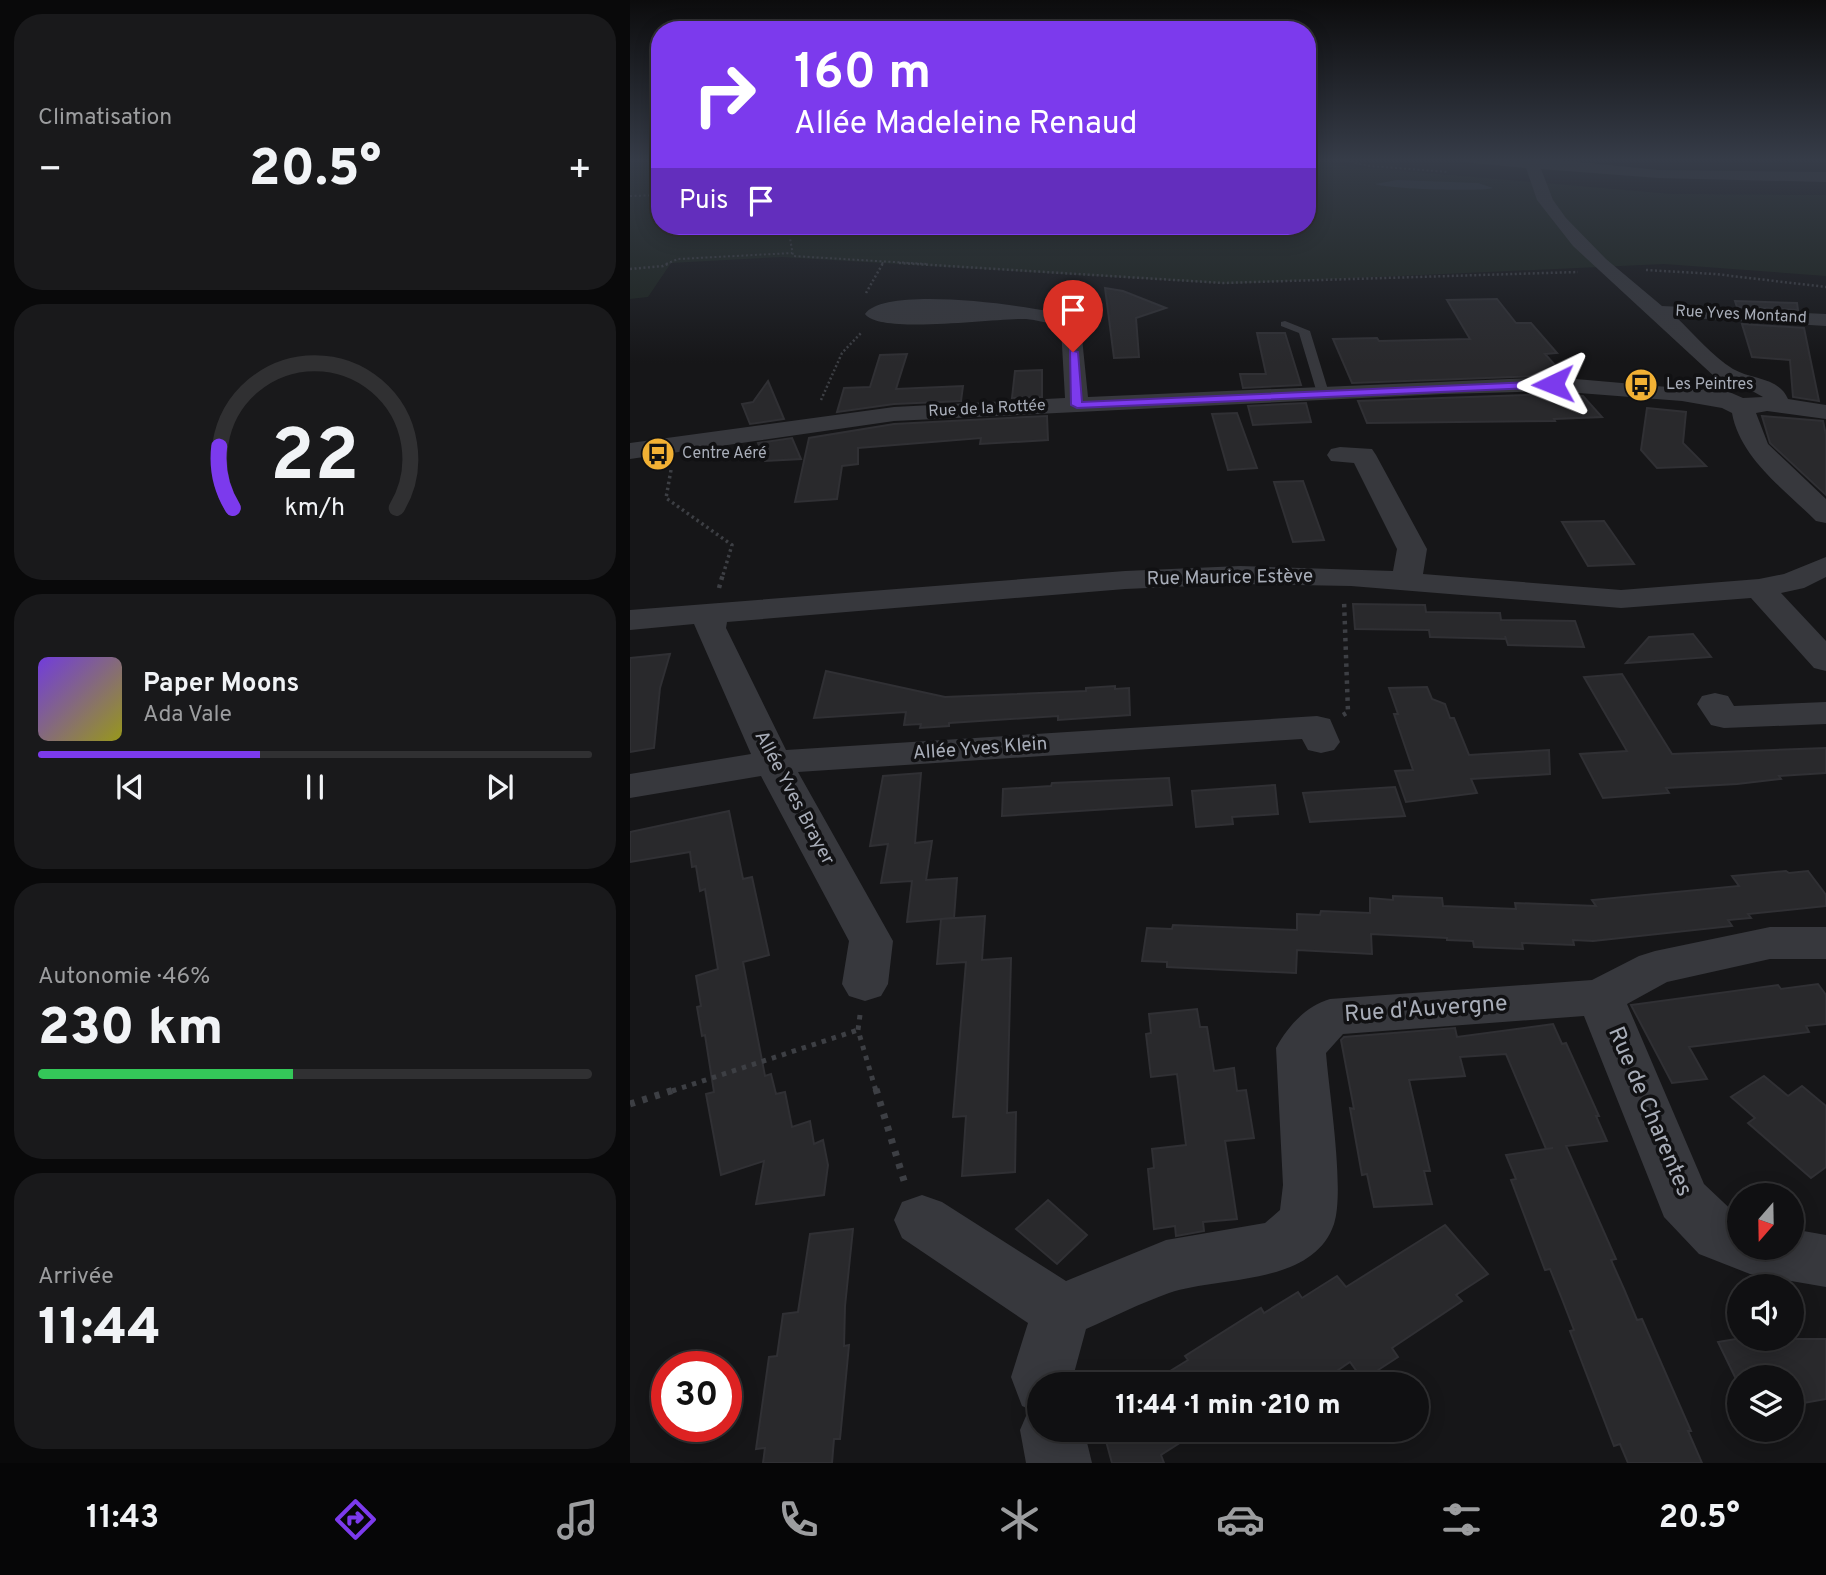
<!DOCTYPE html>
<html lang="fr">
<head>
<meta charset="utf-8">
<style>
  :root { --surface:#101012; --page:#19191b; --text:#f1f3f6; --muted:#9c9d9f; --line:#303032; --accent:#7c3aed }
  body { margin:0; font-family:Overpass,sans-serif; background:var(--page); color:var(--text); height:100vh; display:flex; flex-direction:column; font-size:26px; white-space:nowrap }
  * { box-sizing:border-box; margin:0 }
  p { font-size:23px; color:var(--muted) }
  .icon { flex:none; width:38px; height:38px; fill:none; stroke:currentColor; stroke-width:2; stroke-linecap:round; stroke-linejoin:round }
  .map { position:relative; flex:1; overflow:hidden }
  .panel { display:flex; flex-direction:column; gap:14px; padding:14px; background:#09090a; width:630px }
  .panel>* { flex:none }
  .banner { position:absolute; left:21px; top:21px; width:665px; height:214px; border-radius:28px; box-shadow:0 4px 18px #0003,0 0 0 2px var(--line); background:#7c3aed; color:#fff; overflow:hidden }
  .needle { width:46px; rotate:200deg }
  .buttons { position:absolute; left:1097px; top:1183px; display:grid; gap:14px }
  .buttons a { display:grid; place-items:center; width:77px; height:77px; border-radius:50%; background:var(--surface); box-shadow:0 4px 18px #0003,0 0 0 2px var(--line); font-size:35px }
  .speed { position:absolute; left:21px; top:1351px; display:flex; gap:14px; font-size:35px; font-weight:700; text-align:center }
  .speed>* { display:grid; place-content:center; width:91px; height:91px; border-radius:50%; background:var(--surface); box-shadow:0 4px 18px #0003,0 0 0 2px var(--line); line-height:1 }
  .speed .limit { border:10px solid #d22; background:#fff; color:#111 }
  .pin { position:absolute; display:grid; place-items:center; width:60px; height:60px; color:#fff; margin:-72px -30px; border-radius:50% 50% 50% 0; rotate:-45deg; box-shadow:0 0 7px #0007 }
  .pin .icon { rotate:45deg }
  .me { position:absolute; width:77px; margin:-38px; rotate:268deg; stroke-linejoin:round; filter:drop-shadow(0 0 5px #0008) }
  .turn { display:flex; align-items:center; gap:24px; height:147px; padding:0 28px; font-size:32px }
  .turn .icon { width:91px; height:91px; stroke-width:2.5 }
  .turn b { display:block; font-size:49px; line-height:60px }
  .then { display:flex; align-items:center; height:66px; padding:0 28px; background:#0003; gap:14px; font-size:26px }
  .big { font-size:52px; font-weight:800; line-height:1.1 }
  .panel .card { flex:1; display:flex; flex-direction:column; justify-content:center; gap:10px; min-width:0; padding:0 24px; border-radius:28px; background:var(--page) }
  .panel .dial { align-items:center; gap:0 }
  .dial svg { height:182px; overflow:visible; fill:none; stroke:var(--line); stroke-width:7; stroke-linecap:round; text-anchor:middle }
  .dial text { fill:var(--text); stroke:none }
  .song { display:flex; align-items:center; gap:21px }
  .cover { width:84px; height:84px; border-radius:10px; background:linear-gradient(135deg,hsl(260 70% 55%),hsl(60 70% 35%)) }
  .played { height:7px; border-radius:4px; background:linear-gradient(90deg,var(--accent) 40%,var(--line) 40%) }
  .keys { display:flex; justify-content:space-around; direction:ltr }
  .heat { display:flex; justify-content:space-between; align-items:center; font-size:38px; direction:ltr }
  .charge { height:10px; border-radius:5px; background:linear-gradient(90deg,#34c759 46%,var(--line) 0) }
  .trip { position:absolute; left:397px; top:1372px; width:402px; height:70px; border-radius:35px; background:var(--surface); box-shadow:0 4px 18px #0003,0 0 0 2px var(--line); font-weight:800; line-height:70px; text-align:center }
  .tab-bar { display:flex; height:112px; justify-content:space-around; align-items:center; background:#060607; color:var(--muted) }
  .tab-bar .icon { width:49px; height:49px }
  .tab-bar .on { color:var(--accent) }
  .tab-bar b { font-size:32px; color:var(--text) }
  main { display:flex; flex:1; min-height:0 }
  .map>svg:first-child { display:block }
  .green { fill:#1c231d }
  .water { fill:#2c353c }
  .building { fill:#29292c; stroke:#303034; stroke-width:2 }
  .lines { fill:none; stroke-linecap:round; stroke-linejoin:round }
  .path-far5 { stroke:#3d3f44; stroke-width:2; stroke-dasharray:2 2.5; stroke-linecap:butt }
  .path-far4 { stroke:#3d3f44; stroke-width:2.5; stroke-dasharray:2 2.5; stroke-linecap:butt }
  .path-far3 { stroke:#3d3f44; stroke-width:3.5; stroke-dasharray:2.5 3.5; stroke-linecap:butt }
  .path-far2 { stroke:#3d3f44; stroke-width:4.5; stroke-dasharray:3.5 5; stroke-linecap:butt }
  .path-far1 { stroke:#3d3f44; stroke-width:5; stroke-dasharray:4.5 6; stroke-linecap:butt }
  .path { stroke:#3d3f44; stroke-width:7; stroke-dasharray:5 8; stroke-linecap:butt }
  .lane { fill:#37383d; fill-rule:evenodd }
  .street { fill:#37383d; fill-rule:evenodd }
  .route { fill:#7c3aed; stroke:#51269a; stroke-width:2 }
  .labels { text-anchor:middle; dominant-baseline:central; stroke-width:7; stroke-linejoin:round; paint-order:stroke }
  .far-street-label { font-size:16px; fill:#a8adb8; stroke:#111113 }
  .far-poi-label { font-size:16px; fill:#a8adb8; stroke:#111113; text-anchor:start }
  .street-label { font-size:19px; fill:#a8adb8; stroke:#111113 }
  .near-street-label { font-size:23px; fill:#a8adb8; stroke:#111113 }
</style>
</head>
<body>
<main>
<section class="panel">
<div class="card"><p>Climatisation</p>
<div class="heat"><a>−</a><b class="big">20.5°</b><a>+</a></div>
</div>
<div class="card dial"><svg viewBox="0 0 100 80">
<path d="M14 69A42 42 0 1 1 86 69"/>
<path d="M14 69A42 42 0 0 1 8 42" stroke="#7c3aed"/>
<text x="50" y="56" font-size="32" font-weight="700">22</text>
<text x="50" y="72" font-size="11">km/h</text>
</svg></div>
<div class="card">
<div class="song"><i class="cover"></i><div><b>Paper Moons</b><p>Ada Vale</p></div></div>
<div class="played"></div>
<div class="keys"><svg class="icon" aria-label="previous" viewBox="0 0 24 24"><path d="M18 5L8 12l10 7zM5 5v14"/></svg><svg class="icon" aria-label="pause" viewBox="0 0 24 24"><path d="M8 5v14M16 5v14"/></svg><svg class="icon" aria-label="next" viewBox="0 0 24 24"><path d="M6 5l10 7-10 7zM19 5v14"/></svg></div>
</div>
<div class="card"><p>Autonomie · 46%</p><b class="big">230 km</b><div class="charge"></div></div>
<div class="card"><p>Arrivée</p><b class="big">11:44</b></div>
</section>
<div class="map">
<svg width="1196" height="1463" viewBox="0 0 1196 1463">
  <rect width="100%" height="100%" fill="#161618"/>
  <path class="green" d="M30,158V226H677V158H691L705,165L1042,194L1196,195V276L1034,264L599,284L152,257L41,263L18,297L0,299V160Z"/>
  <path class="water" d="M767,180L848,183L863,188C852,192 756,189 745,184Z"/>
  <g class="building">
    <path d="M475,288L493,291L536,308L506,318L509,357L484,358Z"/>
    <path d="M867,299L886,323H901L927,353L915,354L934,375L722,383L703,339L747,338L749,341L840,339L817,300Z"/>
    <path d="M1105,301L1167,303L1168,310L1107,307Z"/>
    <path d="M1112,324L1174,328L1189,401L1163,397L1160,360L1122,357Z"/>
    <path d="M627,333H655L671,385L613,388L610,374H636Z"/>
    <path d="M277,354L266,389L333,386L331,401L264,404L207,412L214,388L240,387L250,355Z"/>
    <path d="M412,370V397L382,398L385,371Z"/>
    <path d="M138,381L154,419L120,424L112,404L123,402Z"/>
    <path d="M923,394L953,396L972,417L924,419L925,421L737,423L728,401Z"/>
    <path d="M676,403L681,422L623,425L618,406Z"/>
    <path d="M1017,408L1056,412L1053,443L1076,466L1027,468L1011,450Z"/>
    <path d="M607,413L627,468L598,470L582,414Z"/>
    <path d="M417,416L418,440L350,444L351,438L228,448V464L212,466L207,499L165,502L179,438L264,424Z"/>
    <path d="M1132,416L1193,421L1196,435V495L1140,443Z"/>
    <path d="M162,438L171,459L135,461L128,443Z"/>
    <path d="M673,481L694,540L663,542L644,482Z"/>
    <path d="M974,521L1004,564L958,566L932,522Z"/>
    <path d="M723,604L795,605L796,612L870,613L871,620L945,621L954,647L878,645L875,636L876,639L800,637L799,630L725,629Z"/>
    <path d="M1063,634L1081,657L996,663L1019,637Z"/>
    <path d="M40,654L30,688L24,748L0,752V658Z"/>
    <path d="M196,671L315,697L456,691V688L485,686V689L499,688L500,715L428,720V716L319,723V726L290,728L291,724L274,725L276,712L184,718Z"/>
    <path d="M992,674L1042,754L1196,748V773L1149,776L1151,779L1107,784L1036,788L1039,793L973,798L950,754L997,751L954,677Z"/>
    <path d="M797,687L802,699L815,704L820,718H824L839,755L919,750L920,774L841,779L847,793L776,802L765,771L783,770L764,714H768L759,688Z"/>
    <path d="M291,773L285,843L302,841L296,880L327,878L324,918L277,922L282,881L251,883L258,844L240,846L253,776Z"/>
    <path d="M539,778L542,805L372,816L373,789L421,786L422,783Z"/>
    <path d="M645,785L648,814L602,817L603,824L566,827L562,791Z"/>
    <path d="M765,787L775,816L680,822L673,793Z"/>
    <path d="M99,811L113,879L122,877L139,955L113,962L135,1076L141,1074L146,1094L155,1092L162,1127L180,1121L184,1144L193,1140L198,1165L194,1195L126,1204L134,1161L91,1175L76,1094L84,1092L75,1035L72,1036L67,1007L71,1006L66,976L88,969L75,889L70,891L66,866L62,867L60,852L0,862V832Z"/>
    <path d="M1156,871L1159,873L1178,871L1196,895V906L1118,914L1121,918L1098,920L1102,926L963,941L943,940L944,945L892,943L893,949L844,947L843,941L817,940V938L741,934L742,954L667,950L666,973L537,967V962L512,961L517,928L542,929L543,925L667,930V914L690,915L691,911L740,913V898L763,900V896L812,898L813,906L886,909L885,903L966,906L962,900L1109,886L1102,876Z"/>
    <path d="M355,916L352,960L381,958L377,1113L386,1112L385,1172L332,1176L336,1116L323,1117L336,962L307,964L311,919Z"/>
    <path d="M1188,984L1196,995V1024L1176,1026L1179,1032L1059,1047L1077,1079L1042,1083L1001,1005L1148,985L1151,989Z"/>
    <path d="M567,1009L570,1027H577L584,1071L604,1068L607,1091L616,1090L624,1138L595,1141L607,1219L573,1222L574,1231L546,1236L545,1226L524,1229L518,1169L524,1168L522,1149L556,1145L547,1074L521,1077L516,1034L521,1033L519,1014Z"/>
    <path d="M923,1024L932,1044L936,1043L969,1116H966L977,1141L936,1146L986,1259L981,1260L994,1289L1007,1320L1012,1319L1061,1431H1058L1072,1463H998L990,1444L984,1446L940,1331L944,1330L932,1299L920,1269L915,1270L881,1180L886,1179L876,1155L923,1148L916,1149L876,1054L830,1057L835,1076L779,1080L800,1171H794L802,1204L744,1207L737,1174L732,1175L720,1108L724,1109L711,1040L714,1037L825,1028L827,1037Z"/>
    <path d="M1134,1076L1158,1096L1172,1086L1196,1106V1167L1181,1178L1118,1123L1125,1118L1101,1097Z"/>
    <path d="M418,1200L457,1235L427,1264L386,1229Z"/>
    <path d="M815,1225L858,1274L826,1295L832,1301L762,1348L768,1357L733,1380L720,1362L688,1384H519L558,1360L555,1356L631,1308L634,1313L668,1292L672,1298L707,1276L716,1287Z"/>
    <path d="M223,1229L215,1306L214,1346L219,1345L210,1439H204L202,1463H133L135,1448L126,1449L139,1357L147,1356L153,1314L168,1312L180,1234Z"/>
    <path d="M1106,1339H1196V1399L1162,1405V1377H1105L1088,1342Z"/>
    <path d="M473,1430H570L531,1455L534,1463H482Z"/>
  </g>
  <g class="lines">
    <g class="path-far5">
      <path d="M703,158L739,166L819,172"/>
      <path d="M0,196L30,195"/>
      <path d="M158,226L163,256L297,264"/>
      <path d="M36,264L48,259L162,253"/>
      <path d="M252,264L253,262"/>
    </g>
    <g class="path-far4">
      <path d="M269,263L593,283L948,272"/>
      <path d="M0,269L33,266L40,263"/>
      <path d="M1016,270L1085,274L1196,287"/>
      <path d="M236,293L253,263"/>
      <path d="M191,400L212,353L232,332"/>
    </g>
    <path class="path-far3" d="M41,470L36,498L102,545L93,575"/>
    <g class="path-far2">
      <path d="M89,588L93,574"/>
      <path d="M713,715L718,712L714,600"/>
    </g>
    <g class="path-far1">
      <path d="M230,1015L228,1030L246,1091"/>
      <path d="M42,1091L228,1030"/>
    </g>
    <g class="path">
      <path d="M246,1089L275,1184"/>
      <path d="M0,1104L47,1089"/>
    </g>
    <path class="lane" d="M655,321L680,331L699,393L697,396H689L687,393L669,333L651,326V322Z"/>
    <g class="street">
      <path d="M825,158H909L1028,170L1196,172V182L1028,178L911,169L923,200L936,218L976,259L1032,306L1196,314V326L1046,317C1064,334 1082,356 1103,369C1122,380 1149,377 1158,399L1196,405V419L1137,411L1126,413L1138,444L1196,499V523L1186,521C1155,490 1110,458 1102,413L1092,408L1052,401L923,391L814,394L264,421L0,459V443L264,407L435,398L431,328L428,325C418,323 406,320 396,319C366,318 250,335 235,314C256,284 408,307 442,316L451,328L458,397L923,377L1072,390L1086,378L943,246L907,200L896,168L832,162ZM1108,390L1124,392L1133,397L1113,398L1097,391Z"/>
      <path d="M710,447L742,449L746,455L797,549L793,574L991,590L1129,579L1154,574L1196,557V577L1174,588L1151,593L1196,641V671L1184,668L1121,598L991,608L721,586L610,584L495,589L97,622L96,628L156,750L687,716L700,719L710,742L704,750L691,753L678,750L672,739L168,772L263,941L258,984L251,996L235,1001L219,996L212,984L219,941L131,776L0,798V774L121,754L64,624L0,630V610L495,571L610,566L763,571L767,549L724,463L701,461L697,455L701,449Z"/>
      <path d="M1085,693L1098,696L1104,706L1196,702V724L1094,728L1081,725L1067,704L1072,696Z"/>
      <path d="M1140,927H1196V959H1140L1037,982L997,1004L1074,1184L1110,1218V1248H1162V1229L1196,1235V1287L1120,1274L1069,1254L1034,1217L954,1016L713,1034L696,1053C699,1092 715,1191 704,1224C683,1286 590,1276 539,1293C511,1303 483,1317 456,1329L443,1377L445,1384H410V1430H454L462,1463H396L390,1430L399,1409L392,1406L381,1377L398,1323L272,1238L264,1220L272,1202L292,1195L312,1202L436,1281L536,1240L635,1223L650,1210L653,1185L646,1048C658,1026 676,1006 700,999L962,980L1009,956L1025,951Z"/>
    </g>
  </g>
  <linearGradient id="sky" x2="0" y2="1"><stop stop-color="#0c0c0d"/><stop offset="0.44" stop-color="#363c48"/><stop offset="1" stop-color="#363c48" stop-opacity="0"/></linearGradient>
  <rect width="1196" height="363" fill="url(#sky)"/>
  <path class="route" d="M440,350L448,352L452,402L923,381L928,384L923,387L447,408L441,405Z"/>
  <defs>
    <symbol id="bus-disc" viewBox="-11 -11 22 22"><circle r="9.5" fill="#f2b134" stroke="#111113"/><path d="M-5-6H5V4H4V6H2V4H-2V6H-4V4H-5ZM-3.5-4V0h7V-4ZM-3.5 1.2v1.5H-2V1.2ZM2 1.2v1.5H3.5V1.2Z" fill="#111"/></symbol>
  </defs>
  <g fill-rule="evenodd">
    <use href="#bus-disc" x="992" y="366" width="38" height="38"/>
    <use href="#bus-disc" x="9" y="435" width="38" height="38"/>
  </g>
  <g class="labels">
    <g class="far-street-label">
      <text transform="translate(1111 315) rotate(3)">Rue Yves Montand</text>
      <text transform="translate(357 409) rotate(-3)">Rue de la Rottée</text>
    </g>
    <g class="far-poi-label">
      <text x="1036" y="385">Les Peintres</text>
      <text x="52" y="454">Centre Aéré</text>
    </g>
    <g class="street-label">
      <text transform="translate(600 578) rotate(-1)">Rue Maurice Estève</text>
      <text transform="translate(350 749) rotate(-4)">Allée Yves Klein</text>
      <text transform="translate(164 798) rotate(62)">Allée Yves Brayer</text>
    </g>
    <g class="near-street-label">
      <text transform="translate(796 1010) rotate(-4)">Rue d'Auvergne</text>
      <text transform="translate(1019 1112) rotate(67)">Rue de Charentes</text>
    </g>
  </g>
</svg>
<div class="buttons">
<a><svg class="needle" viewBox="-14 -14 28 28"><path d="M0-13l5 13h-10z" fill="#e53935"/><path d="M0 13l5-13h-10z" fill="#9c9d9f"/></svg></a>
<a><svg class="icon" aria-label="sound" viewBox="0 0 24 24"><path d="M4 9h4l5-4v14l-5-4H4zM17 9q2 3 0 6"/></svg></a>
<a><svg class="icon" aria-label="layers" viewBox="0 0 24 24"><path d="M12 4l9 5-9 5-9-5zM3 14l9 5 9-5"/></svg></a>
</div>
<div class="speed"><div class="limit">30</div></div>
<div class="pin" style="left:443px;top:352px;background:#d93025"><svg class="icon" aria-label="arrive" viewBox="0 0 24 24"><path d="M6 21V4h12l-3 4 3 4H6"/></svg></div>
<svg class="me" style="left:923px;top:384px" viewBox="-20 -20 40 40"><path d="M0-17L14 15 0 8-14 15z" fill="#7c3aed" stroke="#fff" stroke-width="4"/></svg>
<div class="trip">11:44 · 1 min · 210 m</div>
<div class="banner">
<div class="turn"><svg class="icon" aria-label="right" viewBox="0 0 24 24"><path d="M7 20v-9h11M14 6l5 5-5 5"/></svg><div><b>160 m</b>Allée Madeleine Renaud</div></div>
<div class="then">Puis<svg class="icon" aria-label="arrive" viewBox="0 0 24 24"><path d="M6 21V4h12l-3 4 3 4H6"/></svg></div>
</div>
</div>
</main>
<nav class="tab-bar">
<b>11:43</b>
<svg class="icon on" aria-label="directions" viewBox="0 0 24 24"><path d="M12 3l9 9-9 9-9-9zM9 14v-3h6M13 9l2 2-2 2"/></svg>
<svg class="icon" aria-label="music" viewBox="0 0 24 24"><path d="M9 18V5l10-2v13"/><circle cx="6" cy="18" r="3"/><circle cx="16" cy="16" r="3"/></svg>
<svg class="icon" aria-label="phone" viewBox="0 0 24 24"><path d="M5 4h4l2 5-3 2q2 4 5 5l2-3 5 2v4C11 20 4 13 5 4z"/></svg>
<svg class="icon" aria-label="climate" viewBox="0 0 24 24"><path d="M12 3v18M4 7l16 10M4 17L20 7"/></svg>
<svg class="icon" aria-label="car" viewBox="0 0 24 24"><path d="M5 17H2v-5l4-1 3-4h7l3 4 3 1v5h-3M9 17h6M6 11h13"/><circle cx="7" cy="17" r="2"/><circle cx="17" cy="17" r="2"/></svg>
<svg class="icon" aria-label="filters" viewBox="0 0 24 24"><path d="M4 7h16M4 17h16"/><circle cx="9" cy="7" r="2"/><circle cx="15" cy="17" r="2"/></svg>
<b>20.5°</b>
</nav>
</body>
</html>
